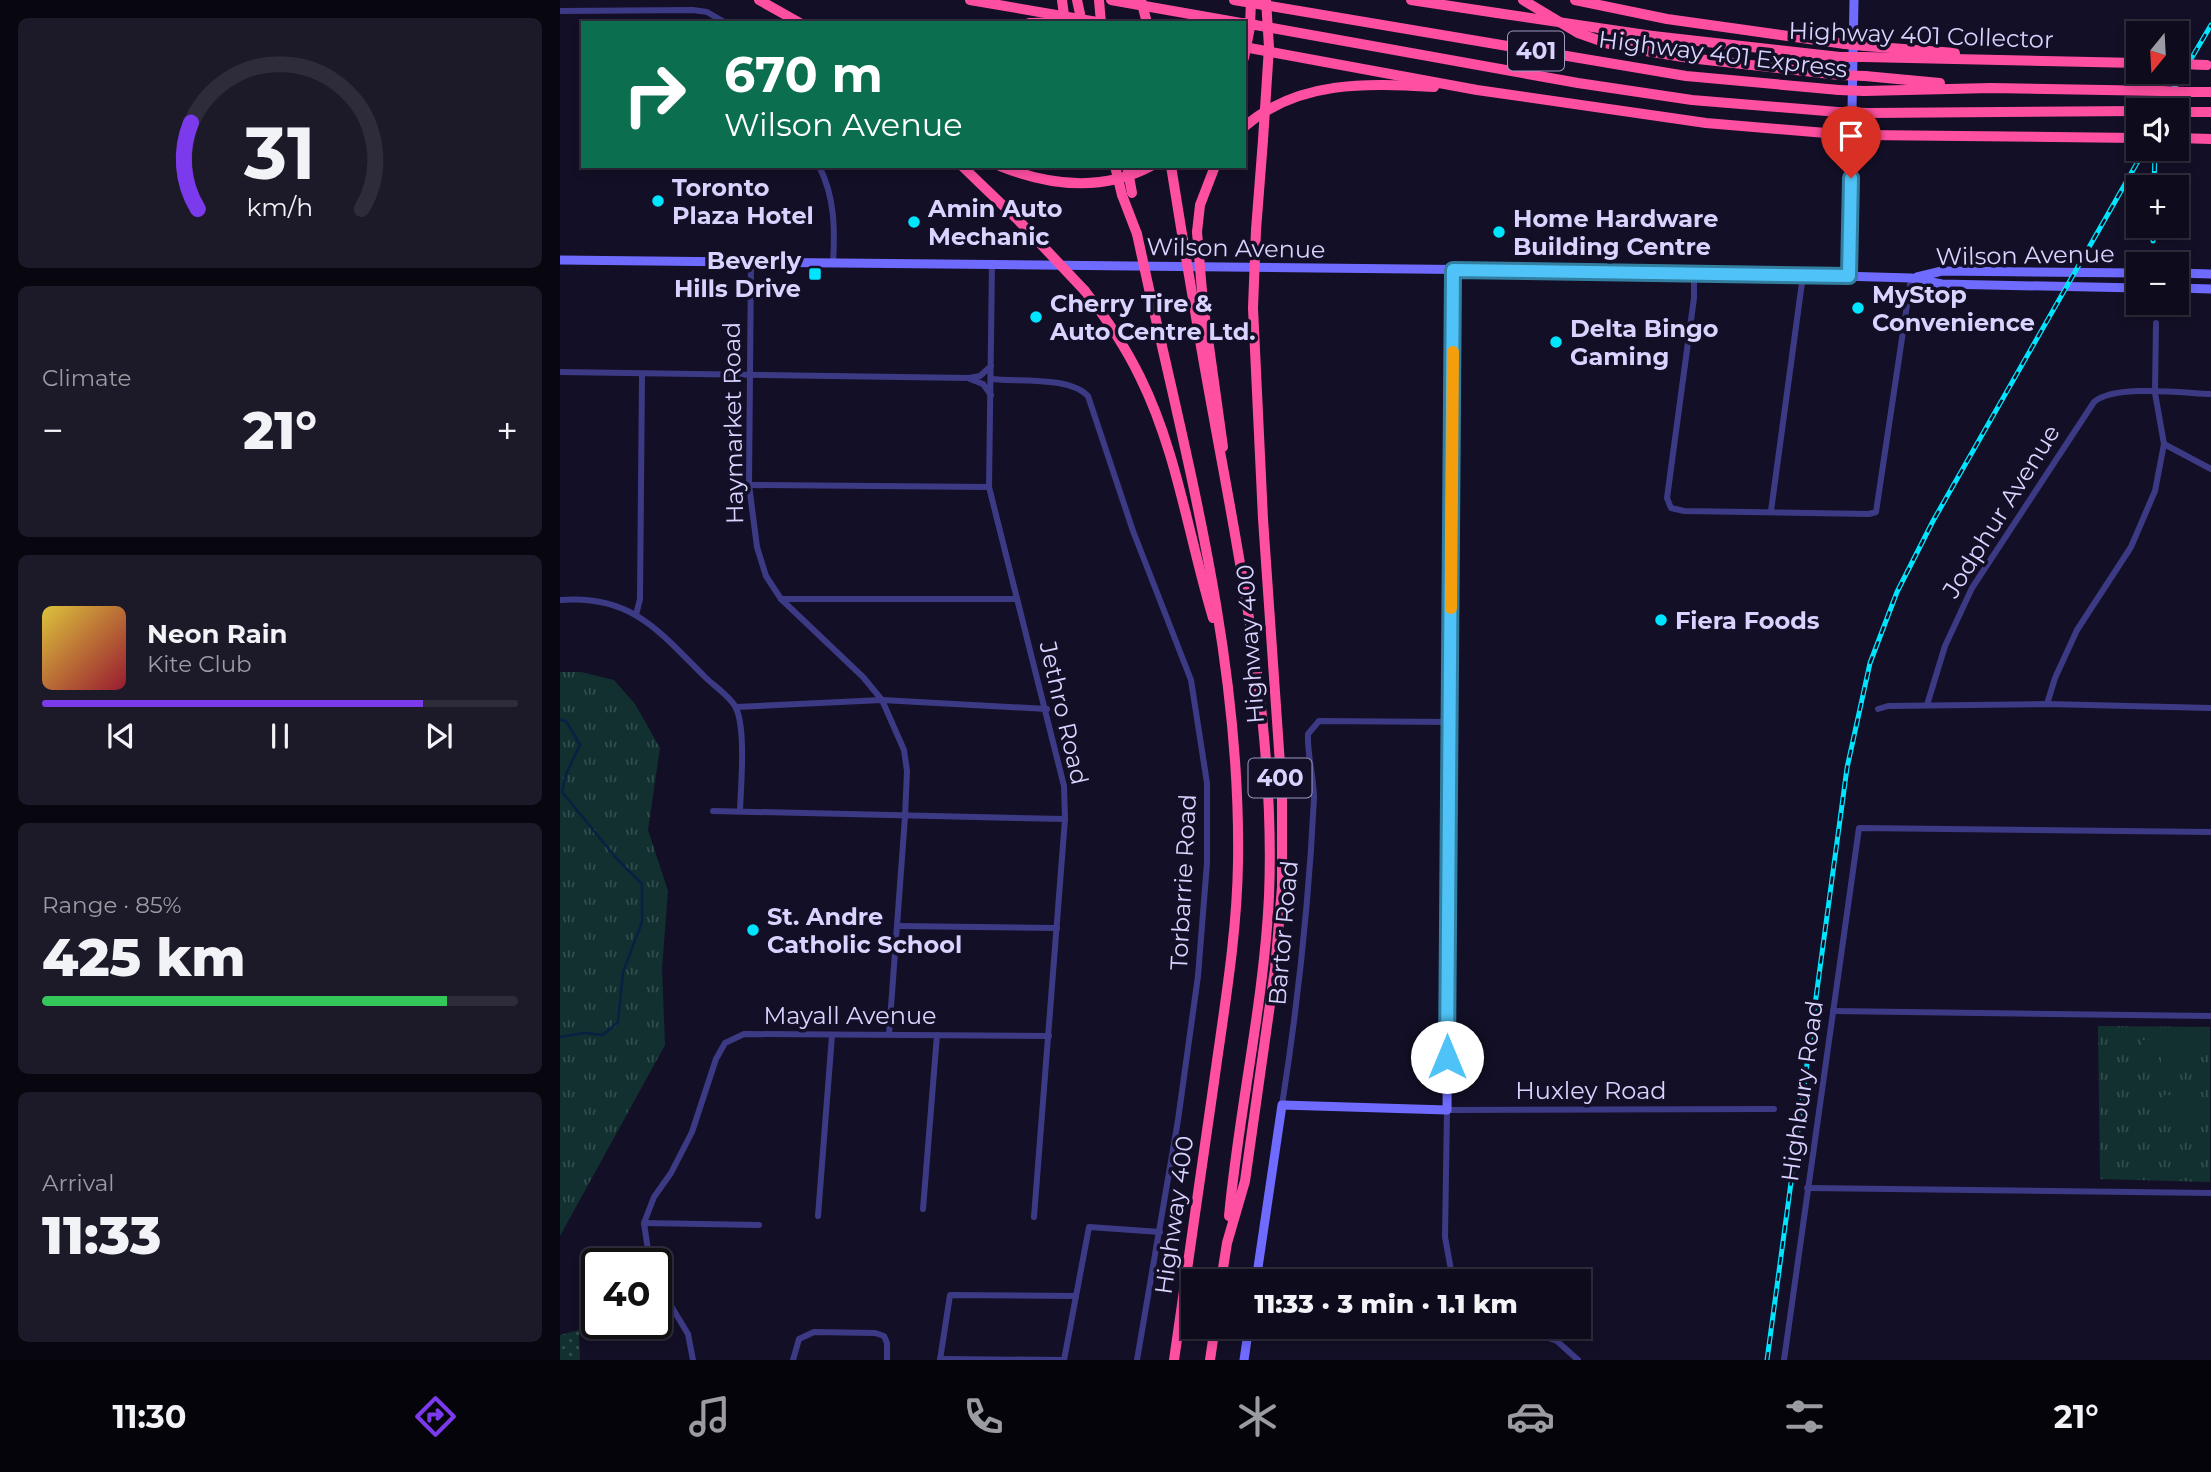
<!DOCTYPE html>
<html lang="en">
<head>
<meta charset="utf-8">
<style>
  :root { --surface:#0e0b1c; --page:#1c1929; --text:#f1f3f6; --muted:#9b9ba3; --line:#2e2b3b; --accent:#7c3aed }
  body { margin:0; font-family:Montserrat,sans-serif; background:var(--page); color:var(--text); height:100vh; display:flex; flex-direction:column; font-size:26px; white-space:nowrap }
  * { box-sizing:border-box; margin:0 }
  p { font-size:23px; color:var(--muted) }
  .icon { flex:none; width:38px; height:38px; fill:none; stroke:currentColor; stroke-width:2; stroke-linecap:round; stroke-linejoin:round }
  .map { position:relative; flex:1; overflow:hidden }
  .sheet { display:flex; flex-direction:column; gap:18px; padding:18px; background:#08060f; width:560px }
  .sheet>* { flex:none }
  .banner { position:absolute; left:21px; top:21px; width:665px; height:147px; border-radius:0px; box-shadow:0 4px 10px #0003,0 0 0 2px var(--line); background:#0b6e4f; color:#fff; overflow:hidden }
  .needle { width:46px; rotate:198deg }
  .controls { position:absolute; left:1566px; top:21px; display:grid; gap:14px }
  .controls a { display:grid; place-items:center; width:63px; height:63px; border-radius:0px; background:var(--surface); box-shadow:0 4px 10px #0003,0 0 0 2px var(--line); font-size:35px }
  .speed { position:absolute; left:21px; top:1248px; display:flex; gap:14px; font-size:35px; font-weight:700; text-align:center }
  .speed>* { display:grid; place-content:center; width:91px; height:91px; border-radius:50%; background:var(--surface); box-shadow:0 4px 10px #0003,0 0 0 2px var(--line); line-height:1 }
  .speed .limit { border:4px solid #111; border-radius:10px; background:#fff; color:#111 }
  .pin { position:absolute; display:grid; place-items:center; width:60px; height:60px; color:#fff; margin:-72px -30px; border-radius:50% 50% 50% 0; rotate:-45deg; box-shadow:0 0 7px #0007 }
  .pin .icon { rotate:45deg }
  .me { position:absolute; width:77px; margin:-38px; rotate:0deg; stroke-linejoin:round; filter:drop-shadow(0 0 5px #0008) }
  .turn { display:flex; align-items:center; gap:24px; height:147px; padding:0 28px; font-size:32px }
  .turn .icon { width:91px; height:91px; stroke-width:2.5 }
  .turn b { display:block; font-size:49px; line-height:60px }
  .big { font-size:52px; font-weight:800; line-height:1.1 }
  .sheet .widget { flex:1; display:flex; flex-direction:column; justify-content:center; gap:10px; min-width:0; padding:0 24px; border-radius:10px; background:var(--page) }
  .sheet .dial { align-items:center; gap:0 }
  .dial svg { height:182px; overflow:visible; fill:none; stroke:var(--line); stroke-width:7; stroke-linecap:round; text-anchor:middle }
  .dial text { fill:var(--text); stroke:none }
  .song { display:flex; align-items:center; gap:21px }
  .cover { width:84px; height:84px; border-radius:10px; background:linear-gradient(135deg,hsl(50 70% 55%),hsl(350 70% 35%)) }
  .played { height:7px; border-radius:4px; background:linear-gradient(90deg,var(--accent) 80%,var(--line) 80%) }
  .keys { display:flex; justify-content:space-around; direction:ltr }
  .heat { display:flex; justify-content:space-between; align-items:center; font-size:38px; direction:ltr }
  .charge { height:10px; border-radius:5px; background:linear-gradient(90deg,#34c759 85%,var(--line) 0) }
  .trip { position:absolute; left:621px; top:1269px; width:410px; height:70px; border-radius:0px; background:var(--surface); box-shadow:0 4px 10px #0003,0 0 0 2px var(--line); font-weight:800; line-height:70px; text-align:center }
  .tabs { display:flex; height:112px; justify-content:space-around; align-items:center; background:#06040b; color:var(--muted) }
  .tabs .icon { width:49px; height:49px }
  .tabs .on { color:var(--accent) }
  .tabs b { font-size:32px; color:var(--text) }
  main { display:flex; flex:1; min-height:0 }
  .map>svg:first-child { display:block }
  .grass { fill:url(#grass-dots) }
  .park { fill:url(#park-tufts) }
  .garden { fill:#12302f }
  .lines { fill:none; stroke-linecap:round; stroke-linejoin:round }
  .stream { stroke:#0a1f44; stroke-width:2.5 }
  .street { stroke:#3d3a85; stroke-width:6 }
  .secondary { stroke:#6f6bff; stroke-width:9 }
  .highway { stroke:#ff4fa3; stroke-width:10 }
  .rail-casing { stroke:#00e5ff; stroke-width:5 }
  .rail { stroke:#130f26; stroke-width:2.5; stroke-dasharray:8; stroke-linecap:butt }
  .highway-bridge { stroke:#ff4fa3; stroke-width:10 }
  .route-casing { stroke:#337fa1; stroke-width:18 }
  .route { stroke:#4fc3f7; stroke-width:12 }
  .slow { stroke:#f59e0b; stroke-width:12 }
  .poi-dot { fill:#00e5ff; stroke:#130f26; stroke-width:2.5 }
  .labels { text-anchor:middle; dominant-baseline:central; stroke-width:7; stroke-linejoin:round; paint-order:stroke }
  .shield { fill:#130f26; stroke:#9e99be; stroke-width:2 }
  .shield-label { font-size:23px; font-weight:bold; fill:#d9d4ff }
  .street-label { font-size:24px; fill:#d9d4ff; stroke:#130f26 }
  .poi-label { font-size:24px; font-weight:bold; fill:#d9d4ff; stroke:#130f26; text-anchor:start }
</style>
</head>
<body>
<main>
<section class="sheet">
<div class="widget dial"><svg viewBox="0 0 100 80">
<path d="M14 69A42 42 0 1 1 86 69"/>
<path d="M14 69A42 42 0 0 1 11 31" stroke="#7c3aed"/>
<text x="50" y="56" font-size="32" font-weight="700">31</text>
<text x="50" y="72" font-size="11">km/h</text>
</svg></div>
<div class="widget"><p>Climate</p>
<div class="heat"><a>−</a><b class="big">21°</b><a>+</a></div>
</div>
<div class="widget">
<div class="song"><i class="cover"></i><div><b>Neon Rain</b><p>Kite Club</p></div></div>
<div class="played"></div>
<div class="keys"><svg class="icon" aria-label="previous" viewBox="0 0 24 24"><path d="M18 5L8 12l10 7zM5 5v14"/></svg><svg class="icon" aria-label="pause" viewBox="0 0 24 24"><path d="M8 5v14M16 5v14"/></svg><svg class="icon" aria-label="next" viewBox="0 0 24 24"><path d="M6 5l10 7-10 7zM19 5v14"/></svg></div>
</div>
<div class="widget"><p>Range · 85%</p><b class="big">425 km</b><div class="charge"></div></div>
<div class="widget"><p>Arrival</p><b class="big">11:33</b></div>
</section>
<div class="map">
<svg width="1651" height="1360" viewBox="0 0 1651 1360">
  <defs>
    <pattern id="grass-dots" width="8" height="8" patternUnits="userSpaceOnUse" patternTransform="scale(1.75)"><rect width="8" height="8" fill="#12302f"/><path d="M2 2h.1M6 6h.1" fill="none" stroke="#344d4e" stroke-width="1.8" stroke-linecap="round"/></pattern>
    <pattern id="park-tufts" width="24" height="20" patternUnits="userSpaceOnUse" patternTransform="scale(1.75)"><rect width="24" height="20" fill="#12302f"/><path d="M3 7l-1-3M5 7V3M7 7l1-3M15 17l-1-3M17 17v-4M19 17l1-3" fill="none" stroke="#344d4e"/></pattern>
  </defs>
  <rect width="100%" height="100%" fill="#130f26"/>
  <path class="grass" d="M19,1330L20,1360H0V1335Z"/>
  <g class="park">
    <path d="M0,672H21L54,680L75,704L100,748L88,830L108,891L102,968L105,1045L0,1236Z"/>
    <path d="M1538,1026L1650,1027V1182L1540,1179Z"/>
  </g>
  <g class="garden">
    <path d="M1620,1033L1643,1035L1640,1067L1619,1065Z"/>
    <path d="M1582,1040H1596L1595,1068H1582Z"/>
    <rect x="1601" y="1040" width="13" height="28"/>
    <path d="M1604,1095H1633L1635,1128L1609,1118L1604,1109Z"/>
  </g>
  <g class="lines">
    <path class="stream" d="M0,720L6,721L20,745L6,774L2,792L57,859L82,884V922L63,972L58,1022L43,1035L24,1033L0,1037"/>
    <g class="street">
      <path d="M0,11L133,10L147,12L166,23"/>
      <path d="M259,166C275,197 275,230 273,264"/>
      <path d="M191,261L189,485L197,547L206,576L221,599L303,677L322,700L344,750L347,771L345,817L329,1034"/>
      <path d="M432,263L429,487L504,786L505,819L474,1217"/>
      <path d="M1134,272V298L1107,498L1111,508L1124,511L1309,514L1316,512L1351,278"/>
      <path d="M0,372L409,378L420,376L431,366"/>
      <path d="M410,379L423,384L431,395"/>
      <path d="M431,379C459,382 509,376 528,396L573,531L631,680L647,783V863L638,976L618,1120L577,1360"/>
      <path d="M1604,444L1651,469"/>
      <path d="M189,485L429,487"/>
      <path d="M1211,511L1243,275"/>
      <path d="M221,599H456"/>
      <path d="M0,600C71,594 99,631 145,677C154,686 171,697 176,708C186,730 181,784 180,810"/>
      <path d="M76,615L80,599L82,375"/>
      <path d="M1487,704L1495,678L1517,630L1571,547L1595,491L1604,444L1595,393L1596,323"/>
      <path d="M1367,705L1385,646L1412,588L1534,402C1555,384 1623,393 1651,394"/>
      <path d="M176,707L322,700L487,709"/>
      <path d="M1318,709L1328,706L1487,704L1651,708"/>
      <path d="M153,811L505,819"/>
      <path d="M338,926L497,928"/>
      <path d="M1273,1011L1651,1016"/>
      <path d="M722,1105C738,1003 749,901 754,798C754,777 747,755 748,734L759,721L890,722"/>
      <path d="M1247,1188L1651,1193"/>
      <path d="M363,1209L377,1035"/>
      <path d="M258,1216L272,1035"/>
      <path d="M84,1223L199,1225"/>
      <path d="M90,1264L84,1223L94,1197L111,1173L132,1132L156,1059L165,1043L184,1034L489,1036"/>
      <path d="M96,1281L128,1334L133,1360"/>
      <path d="M893,1281L885,1237L887,1110L1214,1109"/>
      <path d="M953,1326L997,1341L1018,1360"/>
      <path d="M380,1359L504,1360L529,1227L600,1232"/>
      <path d="M233,1360L239,1339L254,1332L315,1333L324,1336L327,1343V1360"/>
      <path d="M380,1360L390,1295L516,1296"/>
      <path d="M1224,1360L1299,828L1651,832"/>
    </g>
    <g class="secondary">
      <path d="M0,260L1134,272L1351,278L1382,284L1578,288"/>
      <path d="M1617,273L1651,274"/>
      <path d="M1289,276L1294,0"/>
      <path d="M1357,277L1382,271L1578,273"/>
      <path d="M1617,288L1651,289"/>
      <path d="M696,1281L722,1105L887,1110L893,270"/>
      <path d="M684,1360L689,1326"/>
    </g>
    <g class="highway">
      <path d="M199,0L240,23"/>
      <path d="M410,0L543,23"/>
      <path d="M551,0L681,23"/>
      <path d="M674,0L1126,76L1279,90"/>
      <path d="M851,0L937,13"/>
      <path d="M963,0L1018,33L1055,46L1129,58L1279,75"/>
      <path d="M1015,0L1107,19L1285,44"/>
      <path d="M469,23L508,22"/>
      <path d="M684,23L1018,83L1132,100L1278,112"/>
      <path d="M1093,36L1280,57"/>
      <path d="M1305,46L1395,53"/>
      <path d="M684,47L917,90L1146,123L1278,134"/>
      <path d="M1304,57L1578,63"/>
      <path d="M1305,76L1380,83"/>
      <path d="M1304,91L1431,88L1602,91"/>
      <path d="M1625,92H1651"/>
      <path d="M1617,112H1651"/>
      <path d="M1309,113L1578,111"/>
      <path d="M684,127C738,80 807,83 874,87"/>
      <path d="M1304,135L1578,138"/>
      <path d="M1617,138L1651,139"/>
      <path d="M402,166L460,222"/>
      <path d="M440,166C490,186 542,192 591,166"/>
      <path d="M611,166L623,240"/>
      <path d="M562,195L577,234"/>
      <path d="M696,230L703,140"/>
      <path d="M637,232L640,205L655,166"/>
      <path d="M525,291C546,318 565,346 580,377C617,451 629,539 653,618"/>
      <path d="M591,298C633,483 681,671 678,862C677,936 664,1009 654,1082C641,1175 627,1267 614,1360"/>
      <path d="M643,303L663,447"/>
      <path d="M634,305C665,498 717,699 709,896C704,1003 679,1109 669,1216"/>
      <path d="M661,1281L667,1243L685,1181L715,969L722,887V793L703,519L693,308"/>
      <path d="M650,1360L655,1326"/>
    </g>
    <defs>
      <g id="rail">
        <path d="M1601,110L1651,25"/>
        <path d="M1594,187L1595,149"/>
        <path d="M1593,241V226"/>
        <path d="M1207,1360L1287,768L1310,663L1337,592L1373,521L1585,149"/>
      </g>
    </defs>
    <use href="#rail" class="rail-casing"/>
    <use href="#rail" class="rail"/>
    <g class="highway-bridge">
      <path d="M502,0L505,23"/>
      <path d="M517,0L522,23"/>
      <path d="M539,0L541,23"/>
      <path d="M581,0L587,23"/>
      <path d="M937,13L1093,36"/>
      <path d="M1285,44L1305,46"/>
      <path d="M1280,57H1304"/>
      <path d="M684,58L690,27L691,0"/>
      <path d="M1618,64L1647,65"/>
      <path d="M1279,75L1305,76"/>
      <path d="M1279,90L1304,91"/>
      <path d="M1602,91L1625,92"/>
      <path d="M1278,112L1309,113"/>
      <path d="M1278,134L1304,135"/>
      <path d="M703,140L709,47L706,0"/>
      <path d="M555,166L562,195"/>
      <path d="M567,166L572,193"/>
      <path d="M460,222L525,291"/>
      <path d="M637,232L643,303"/>
      <path d="M577,234L591,298"/>
      <path d="M623,240L634,305"/>
      <path d="M693,308L696,230"/>
    </g>
  </g>
  <g class="lines">
    <defs>
      <path id="route" d="M887,1057L893,270L1289,276L1291,178"/>
    </defs>
    <use href="#route" class="route-casing"/>
    <use href="#route" class="route"/>
    <path class="slow" d="M891,608L893,352"/>
  </g>
  <g class="poi-dot">
    <circle cx="98" cy="201" r="7"/>
    <circle cx="354" cy="222" r="7"/>
    <circle cx="939" cy="232" r="7"/>
    <rect x="248" y="267" width="14" height="14" rx="3.5"/>
    <circle cx="1298" cy="308" r="7"/>
    <circle cx="476" cy="317" r="7"/>
    <circle cx="996" cy="342" r="7"/>
    <circle cx="1101" cy="620" r="7"/>
    <circle cx="193" cy="930" r="7"/>
  </g>
  <g class="labels">
    <g class="shield">
      <rect x="948" y="31.5" width="56" height="39" rx="5"/>
      <rect x="688.5" y="758.5" width="63" height="39" rx="5"/>
    </g>
    <g class="shield-label">
      <text x="976" y="51">401</text>
      <text x="720" y="778">400</text>
    </g>
    <g class="street-label">
      <text transform="translate(1361 35) rotate(2)">Highway 401 Collector</text>
      <text transform="translate(1163 54) rotate(7)">Highway 401 Express</text>
      <text transform="translate(676 248) rotate(1)">Wilson Avenue</text>
      <text transform="translate(1465 255) rotate(-1)">Wilson Avenue</text>
      <text transform="translate(173 423) rotate(-91)">Haymarket Road</text>
      <text transform="translate(1441 511) rotate(-58)">Jodphur Avenue</text>
      <text transform="translate(690 644) rotate(-94)">Highway 400</text>
      <text transform="translate(504 713) rotate(77)">Jethro Road</text>
      <text transform="translate(623 882) rotate(-87)">Torbarrie Road</text>
      <text transform="translate(723 933) rotate(-85)">Bartor Road</text>
      <text x="290" y="1015">Mayall Avenue</text>
      <text x="1031" y="1090">Huxley Road</text>
      <text transform="translate(1242 1091) rotate(-82)">Highbury Road</text>
      <text transform="translate(614 1215) rotate(-82)">Highway 400</text>
    </g>
    <g class="poi-label">
      <text x="112" y="187">Toronto<tspan x="112" dy="28">Plaza Hotel</tspan></text>
      <text x="368" y="208">Amin Auto<tspan x="368" dy="28">Mechanic</tspan></text>
      <text x="953" y="218">Home Hardware<tspan x="953" dy="28">Building Centre</tspan></text>
      <text x="241" y="260" text-anchor="end">Beverly<tspan x="241" dy="28">Hills Drive</tspan></text>
      <text x="1312" y="294">MyStop<tspan x="1312" dy="28">Convenience</tspan></text>
      <text x="490" y="303">Cherry Tire &amp;<tspan x="490" dy="28">Auto Centre Ltd.</tspan></text>
      <text x="1010" y="328">Delta Bingo<tspan x="1010" dy="28">Gaming</tspan></text>
      <text x="1115" y="620">Fiera Foods</text>
      <text x="207" y="916">St. Andre<tspan x="207" dy="28">Catholic School</tspan></text>
    </g>
  </g>
</svg>
<div class="controls">
<a><svg class="needle" viewBox="-14 -14 28 28"><path d="M0-13l5 13h-10z" fill="#e53935"/><path d="M0 13l5-13h-10z" fill="#9b9ba3"/></svg></a>
<a><svg class="icon" aria-label="sound" viewBox="0 0 24 24"><path d="M4 9h4l5-4v14l-5-4H4zM17 9q2 3 0 6"/></svg></a>
<a>+</a>
<a>−</a>
</div>
<div class="speed"><div class="limit">40</div></div>
<div class="pin" style="left:1291px;top:178px;background:#d93025"><svg class="icon" aria-label="arrive" viewBox="0 0 24 24"><path d="M6 21V4h12l-3 4 3 4H6"/></svg></div>
<svg class="me" style="left:887px;top:1057px" viewBox="-20 -20 40 40"><circle r="19" fill="#fff"/><path d="M0-13L10 11 0 6-10 11z" fill="#4fc3f7"/></svg>
<div class="trip">11:33 · 3 min · 1.1 km</div>
<div class="banner">
<div class="turn"><svg class="icon" aria-label="right" viewBox="0 0 24 24"><path d="M7 20v-9h11M14 6l5 5-5 5"/></svg><div><b>670 m</b>Wilson Avenue</div></div>
</div>
</div>
</main>
<nav class="tabs">
<b>11:30</b>
<svg class="icon on" aria-label="directions" viewBox="0 0 24 24"><path d="M12 3l9 9-9 9-9-9zM9 14v-3h6M13 9l2 2-2 2"/></svg>
<svg class="icon" aria-label="music" viewBox="0 0 24 24"><path d="M9 18V5l10-2v13"/><circle cx="6" cy="18" r="3"/><circle cx="16" cy="16" r="3"/></svg>
<svg class="icon" aria-label="phone" viewBox="0 0 24 24"><path d="M5 4h4l2 5-3 2q2 4 5 5l2-3 5 2v4C11 20 4 13 5 4z"/></svg>
<svg class="icon" aria-label="climate" viewBox="0 0 24 24"><path d="M12 3v18M4 7l16 10M4 17L20 7"/></svg>
<svg class="icon" aria-label="car" viewBox="0 0 24 24"><path d="M5 17H2v-5l4-1 3-4h7l3 4 3 1v5h-3M9 17h6M6 11h13"/><circle cx="7" cy="17" r="2"/><circle cx="17" cy="17" r="2"/></svg>
<svg class="icon" aria-label="filters" viewBox="0 0 24 24"><path d="M4 7h16M4 17h16"/><circle cx="9" cy="7" r="2"/><circle cx="15" cy="17" r="2"/></svg>
<b>21°</b>
</nav>
</body>
</html>
